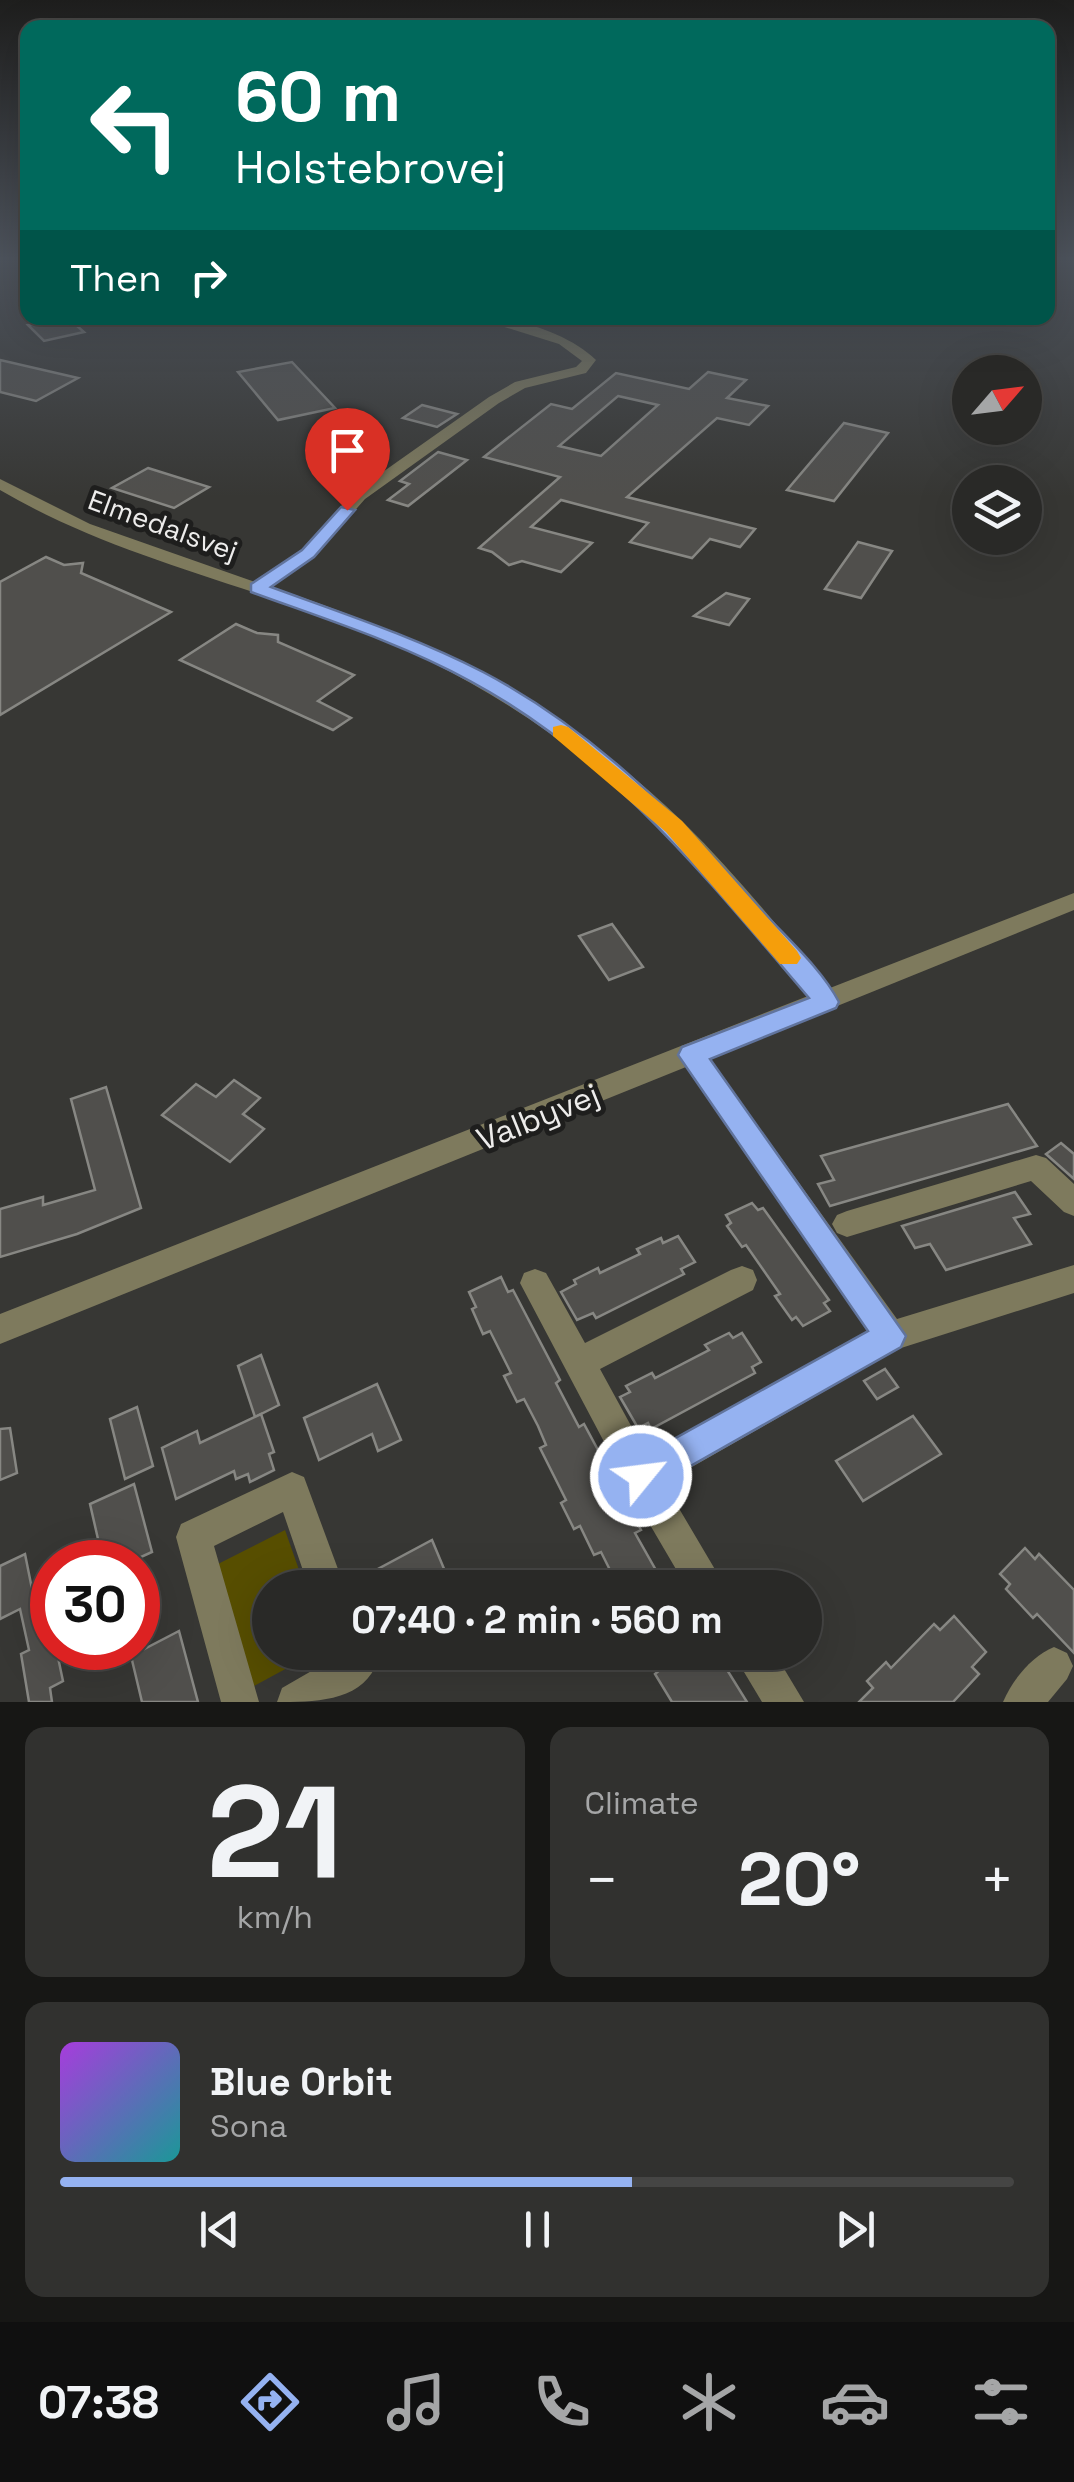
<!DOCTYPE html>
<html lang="en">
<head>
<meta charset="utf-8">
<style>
  :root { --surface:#292927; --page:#31312f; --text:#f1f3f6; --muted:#a5a6a7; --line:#454544; --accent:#95b2f1 }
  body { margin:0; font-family:"Space Grotesk",sans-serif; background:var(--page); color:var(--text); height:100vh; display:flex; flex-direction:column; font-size:38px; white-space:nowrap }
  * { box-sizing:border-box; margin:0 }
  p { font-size:32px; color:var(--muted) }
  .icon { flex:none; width:55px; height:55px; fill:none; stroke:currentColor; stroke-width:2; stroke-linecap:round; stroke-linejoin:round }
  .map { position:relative; height:1702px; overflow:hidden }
  .details { display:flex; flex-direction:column; gap:25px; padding:25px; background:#171715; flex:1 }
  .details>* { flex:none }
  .guide { position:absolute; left:20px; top:20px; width:1035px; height:305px; border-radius:20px; box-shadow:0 10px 40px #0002,0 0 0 2px var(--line); background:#00695c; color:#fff; overflow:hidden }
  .needle { width:65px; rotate:62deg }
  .fabs { position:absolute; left:952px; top:355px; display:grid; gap:20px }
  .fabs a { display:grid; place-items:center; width:90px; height:90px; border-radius:50%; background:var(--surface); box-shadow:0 10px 40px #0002,0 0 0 2px var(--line); font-size:50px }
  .speed { position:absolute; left:30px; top:1540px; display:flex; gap:20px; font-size:50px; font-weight:700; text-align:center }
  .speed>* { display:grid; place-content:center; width:130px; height:130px; border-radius:50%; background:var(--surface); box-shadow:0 10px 40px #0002,0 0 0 2px var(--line); line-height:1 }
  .speed .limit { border:15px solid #d22; background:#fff; color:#111 }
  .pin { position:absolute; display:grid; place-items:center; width:85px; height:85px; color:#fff; margin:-102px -42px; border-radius:50% 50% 50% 0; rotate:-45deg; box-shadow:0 0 10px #0007 }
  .pin .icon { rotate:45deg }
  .me { position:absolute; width:110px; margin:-55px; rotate:61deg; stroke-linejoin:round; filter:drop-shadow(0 0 8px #0008) }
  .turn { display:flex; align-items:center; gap:35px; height:210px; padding:0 50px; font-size:45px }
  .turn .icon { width:130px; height:130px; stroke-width:2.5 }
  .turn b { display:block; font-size:70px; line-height:85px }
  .then { display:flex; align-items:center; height:95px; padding:0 50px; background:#0003; gap:20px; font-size:38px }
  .big { font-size:75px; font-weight:600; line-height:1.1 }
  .details .tile { flex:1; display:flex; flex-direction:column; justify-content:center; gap:15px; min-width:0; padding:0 35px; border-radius:20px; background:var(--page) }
  .details .dial { align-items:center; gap:0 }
  .dial b { font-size:130px; line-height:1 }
  .song { display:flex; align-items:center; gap:30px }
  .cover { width:120px; height:120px; border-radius:15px; background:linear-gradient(135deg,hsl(280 70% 55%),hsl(180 70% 35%)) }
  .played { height:10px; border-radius:5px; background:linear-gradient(90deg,var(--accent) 60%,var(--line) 60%) }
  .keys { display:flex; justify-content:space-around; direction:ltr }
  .heat { display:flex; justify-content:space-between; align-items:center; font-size:55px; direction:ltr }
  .details .tiles { flex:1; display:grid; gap:25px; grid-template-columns:1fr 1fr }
  .tile:last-child { grid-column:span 2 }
  .trip { position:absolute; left:252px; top:1570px; width:570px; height:100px; border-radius:50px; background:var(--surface); box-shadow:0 10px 40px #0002,0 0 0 2px var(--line); font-weight:600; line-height:100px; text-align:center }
  .menu { display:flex; height:160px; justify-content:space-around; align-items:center; background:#101010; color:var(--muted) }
  .menu .icon { width:70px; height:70px }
  .menu .active { color:var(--accent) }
  .menu b { font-size:45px; color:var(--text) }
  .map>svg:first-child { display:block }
  .green { fill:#574e00 }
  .building { fill:#504f4c; stroke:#878783; stroke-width:2.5; fill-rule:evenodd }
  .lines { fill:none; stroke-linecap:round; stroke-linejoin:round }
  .minor { fill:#7e7a5d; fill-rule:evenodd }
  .route { fill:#95b2f1; stroke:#61749d; stroke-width:2.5 }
  .slow { fill:#f59e0b }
  .labels { text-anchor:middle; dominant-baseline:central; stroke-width:10; stroke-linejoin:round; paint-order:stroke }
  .street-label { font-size:28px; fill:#edeceb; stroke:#1e1e1d }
  .near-street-label { font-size:32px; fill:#edeceb; stroke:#1e1e1d }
</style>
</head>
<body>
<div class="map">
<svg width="1074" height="1702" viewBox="0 0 1074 1702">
  <rect width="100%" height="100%" fill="#373734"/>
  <path class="green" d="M285,1530L305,1587L270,1588V1652L315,1653L254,1686L216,1565Z"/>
  <g class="building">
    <path d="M68,318L84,332L44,341L28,325Z"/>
    <path d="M0,360L78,378L36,401L0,392Z"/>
    <path d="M292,362L335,408L278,420L238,372Z"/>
    <path d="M708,372L746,380L727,398L768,406L749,425L717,418L627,497L755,529L740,547L710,539L692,558L649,547L630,542L648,523L561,500L531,527L592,543L561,572L522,561L509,565L492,552L479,548L560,477L484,457L551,404L572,409L616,373L689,389ZM618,396L658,405L601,456L559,446Z"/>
    <path d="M422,405L457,414L437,427L403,418Z"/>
    <path d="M844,423L888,433L834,501L787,490Z"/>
    <path d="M438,452L467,460L408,506L388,500L409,484L400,481Z"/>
    <path d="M148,468L209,487L174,508L112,488Z"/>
    <path d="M858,542L892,551L861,598L825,589Z"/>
    <path d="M46,557L64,565L83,563L81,573L171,612L0,715V582Z"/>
    <path d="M726,593L749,599L729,625L694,616Z"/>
    <path d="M236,624L257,633L278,635V642L354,675L318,701L351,718L333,730L180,660Z"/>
    <path d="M612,924L643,967L609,980L579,936Z"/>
    <path d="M234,1080L260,1098L243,1114L264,1129L230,1162L162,1115L196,1084L216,1097Z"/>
    <path d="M106,1087L141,1208L77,1234L0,1257V1209L43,1197V1205L95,1190L71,1099Z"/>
    <path d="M1008,1104L1037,1146L830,1206L818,1184L834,1180L821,1156Z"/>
    <path d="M1061,1143L1074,1154V1179L1046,1154Z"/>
    <path d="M1015,1192L1030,1214L1014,1218L1031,1244L946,1270L930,1244L915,1248L902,1226Z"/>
    <path d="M752,1203L758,1210L763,1208L829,1300L824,1303L830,1311L803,1326L796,1317L792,1320L775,1296L780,1294L746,1245L742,1247L727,1226L731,1223L726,1215Z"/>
    <path d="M678,1236L695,1262L681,1269L684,1274L596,1318L593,1313L577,1320L561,1292L576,1284L574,1280L598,1268L600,1273L640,1254L637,1249L661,1238L663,1243Z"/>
    <path d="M501,1277L508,1292L513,1290L560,1380L556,1383L579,1427L584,1424L641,1530L635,1533L666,1588H619L601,1552L594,1555L580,1526L574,1529L561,1503L566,1500L540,1448L546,1445L538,1426L524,1399L517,1402L504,1376L511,1373L490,1331L483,1334L472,1309L476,1307L469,1292Z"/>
    <path d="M729,1333L733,1338L742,1333L761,1362L752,1367L755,1373L651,1429L648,1423L638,1428L620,1397L630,1392L626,1386L652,1373L655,1378L709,1350L705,1345Z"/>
    <path d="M261,1355L279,1405L255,1417L238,1366Z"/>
    <path d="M885,1369L898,1387L877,1399L864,1381Z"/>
    <path d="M377,1384L401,1440L378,1451L372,1434L319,1460L304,1418Z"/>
    <path d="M137,1407L153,1466L125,1479L110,1419Z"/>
    <path d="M261,1414L274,1452L269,1454L274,1470L250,1482L248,1474L236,1479L234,1471L176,1499L162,1448L197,1431L200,1443Z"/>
    <path d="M913,1416L941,1454L863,1501L836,1461Z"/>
    <path d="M10,1428L17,1473L0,1480V1429Z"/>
    <path d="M134,1484L152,1552L130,1562H48L98,1539L90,1504Z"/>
    <path d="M432,1540L452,1588H348V1585Z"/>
    <path d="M1025,1548L1035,1559L1039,1554L1074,1590V1653L1037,1614L1033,1618L1006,1589L1010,1584L1000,1574Z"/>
    <path d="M25,1554L32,1589L52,1579V1648H56L63,1681L50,1688L52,1702H29L21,1654L29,1650L20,1609L0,1619V1566Z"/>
    <path d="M954,1616L986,1652L972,1667L979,1674L953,1702H859L873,1688L867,1681L886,1662L891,1668L934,1624L940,1630Z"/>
    <path d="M179,1631L198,1702H142L131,1656Z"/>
    <path d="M659,1652H716L747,1702H672L655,1674L666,1665Z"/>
  </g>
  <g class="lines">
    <g class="minor">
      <path d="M476,318C514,316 568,333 596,360L586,373L525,388L499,403L365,499L314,557L271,587C425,637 566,708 683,822C736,874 782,932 830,988L1074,893V910L709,1058L897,1319L1074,1265V1293L898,1349L664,1483L726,1588H687L629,1489L520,1283L524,1273L535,1269L546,1273L585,1343L731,1270L742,1266L753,1270L757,1280L753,1290L600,1369L647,1455L868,1331L686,1067L0,1344V1314L808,996C767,948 729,897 686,851C592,752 474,673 347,625C230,580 109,554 0,490V479L90,524L255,582L302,549L353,493L489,397L515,382L576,367L582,361L559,344Z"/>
      <path d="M1036,1155L1046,1158L1074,1184V1216L1064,1212L1031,1181L847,1237L837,1233L832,1224L837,1215L847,1211Z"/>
      <path d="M292,1472L304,1477L345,1588H309L283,1512L214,1546L259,1702H221L176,1537L181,1524Z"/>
      <path d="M1054,1647L1067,1653L1073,1666L1067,1679L1048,1702H1003C1012,1680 1032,1656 1054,1647Z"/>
      <path d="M332,1652H370L375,1667C359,1702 312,1702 277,1702L282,1688L334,1658Z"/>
      <path d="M732,1652H774L804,1702H762Z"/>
    </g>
  </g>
  <linearGradient id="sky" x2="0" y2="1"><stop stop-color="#1e1e1d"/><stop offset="0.52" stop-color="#4d535c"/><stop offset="1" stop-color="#4d535c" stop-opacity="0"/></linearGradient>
  <rect width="1074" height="497" fill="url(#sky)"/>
  <path class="route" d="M341,507L355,510L314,557L271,587C342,613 415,637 483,672C590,728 676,814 755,903C782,934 820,966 839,1002L836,1008L710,1059L906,1336L901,1347L641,1494L629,1489L624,1476L629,1464L868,1331L678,1055L682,1047L809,998C707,879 611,757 470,681C401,643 325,619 251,592V584L302,550Z"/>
  <path class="slow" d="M561,725L568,727L682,821L797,951L801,958L797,964H780L666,832L553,736V727Z"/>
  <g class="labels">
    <g class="street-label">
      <text transform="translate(163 525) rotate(20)">Elmedalsvej</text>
    </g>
    <g class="near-street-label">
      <text transform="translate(538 1117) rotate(-22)">Valbyvej</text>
    </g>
  </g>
</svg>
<div class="fabs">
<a><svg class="needle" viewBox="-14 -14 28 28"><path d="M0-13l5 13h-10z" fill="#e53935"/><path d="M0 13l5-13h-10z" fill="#a5a6a7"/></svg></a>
<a><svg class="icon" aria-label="layers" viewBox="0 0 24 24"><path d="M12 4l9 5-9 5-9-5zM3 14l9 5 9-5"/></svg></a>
</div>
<div class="speed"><div class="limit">30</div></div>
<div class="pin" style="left:347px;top:510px;background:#d93025"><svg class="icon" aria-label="arrive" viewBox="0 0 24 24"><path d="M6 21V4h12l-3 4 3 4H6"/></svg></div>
<svg class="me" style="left:641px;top:1476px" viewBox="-20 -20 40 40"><circle r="17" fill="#95b2f1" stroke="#fff" stroke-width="3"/><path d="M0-11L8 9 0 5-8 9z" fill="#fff"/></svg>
<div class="trip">07:40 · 2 min · 560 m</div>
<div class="guide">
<div class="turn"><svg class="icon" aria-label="left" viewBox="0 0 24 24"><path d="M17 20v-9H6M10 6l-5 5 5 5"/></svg><div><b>60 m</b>Holstebrovej</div></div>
<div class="then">Then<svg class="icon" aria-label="right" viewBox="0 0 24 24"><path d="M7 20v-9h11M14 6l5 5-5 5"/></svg></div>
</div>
</div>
<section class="details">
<div class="tiles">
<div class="tile dial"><b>21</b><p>km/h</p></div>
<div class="tile"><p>Climate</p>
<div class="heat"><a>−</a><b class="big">20°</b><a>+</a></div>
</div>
<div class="tile">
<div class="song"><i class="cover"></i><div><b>Blue Orbit</b><p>Sona</p></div></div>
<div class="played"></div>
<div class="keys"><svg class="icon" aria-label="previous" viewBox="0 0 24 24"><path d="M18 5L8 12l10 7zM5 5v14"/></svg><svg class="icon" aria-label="pause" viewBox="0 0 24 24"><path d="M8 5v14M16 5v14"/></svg><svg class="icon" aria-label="next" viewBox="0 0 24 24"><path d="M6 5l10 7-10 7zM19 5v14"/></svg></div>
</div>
</div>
</section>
<nav class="menu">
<b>07:38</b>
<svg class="icon active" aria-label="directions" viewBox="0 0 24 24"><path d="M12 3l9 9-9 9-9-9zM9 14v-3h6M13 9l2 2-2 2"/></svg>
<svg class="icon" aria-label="music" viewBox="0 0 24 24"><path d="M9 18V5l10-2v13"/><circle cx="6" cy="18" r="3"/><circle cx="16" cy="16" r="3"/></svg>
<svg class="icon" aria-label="phone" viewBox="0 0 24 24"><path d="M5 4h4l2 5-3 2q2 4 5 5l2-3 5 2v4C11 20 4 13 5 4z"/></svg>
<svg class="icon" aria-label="climate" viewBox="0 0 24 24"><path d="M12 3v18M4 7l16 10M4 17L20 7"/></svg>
<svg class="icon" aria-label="car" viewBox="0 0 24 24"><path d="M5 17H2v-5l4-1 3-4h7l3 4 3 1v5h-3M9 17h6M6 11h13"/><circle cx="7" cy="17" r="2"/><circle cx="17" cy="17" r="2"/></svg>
<svg class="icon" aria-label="filters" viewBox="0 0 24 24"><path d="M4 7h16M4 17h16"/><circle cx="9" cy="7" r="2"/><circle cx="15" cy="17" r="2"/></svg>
</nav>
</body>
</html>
